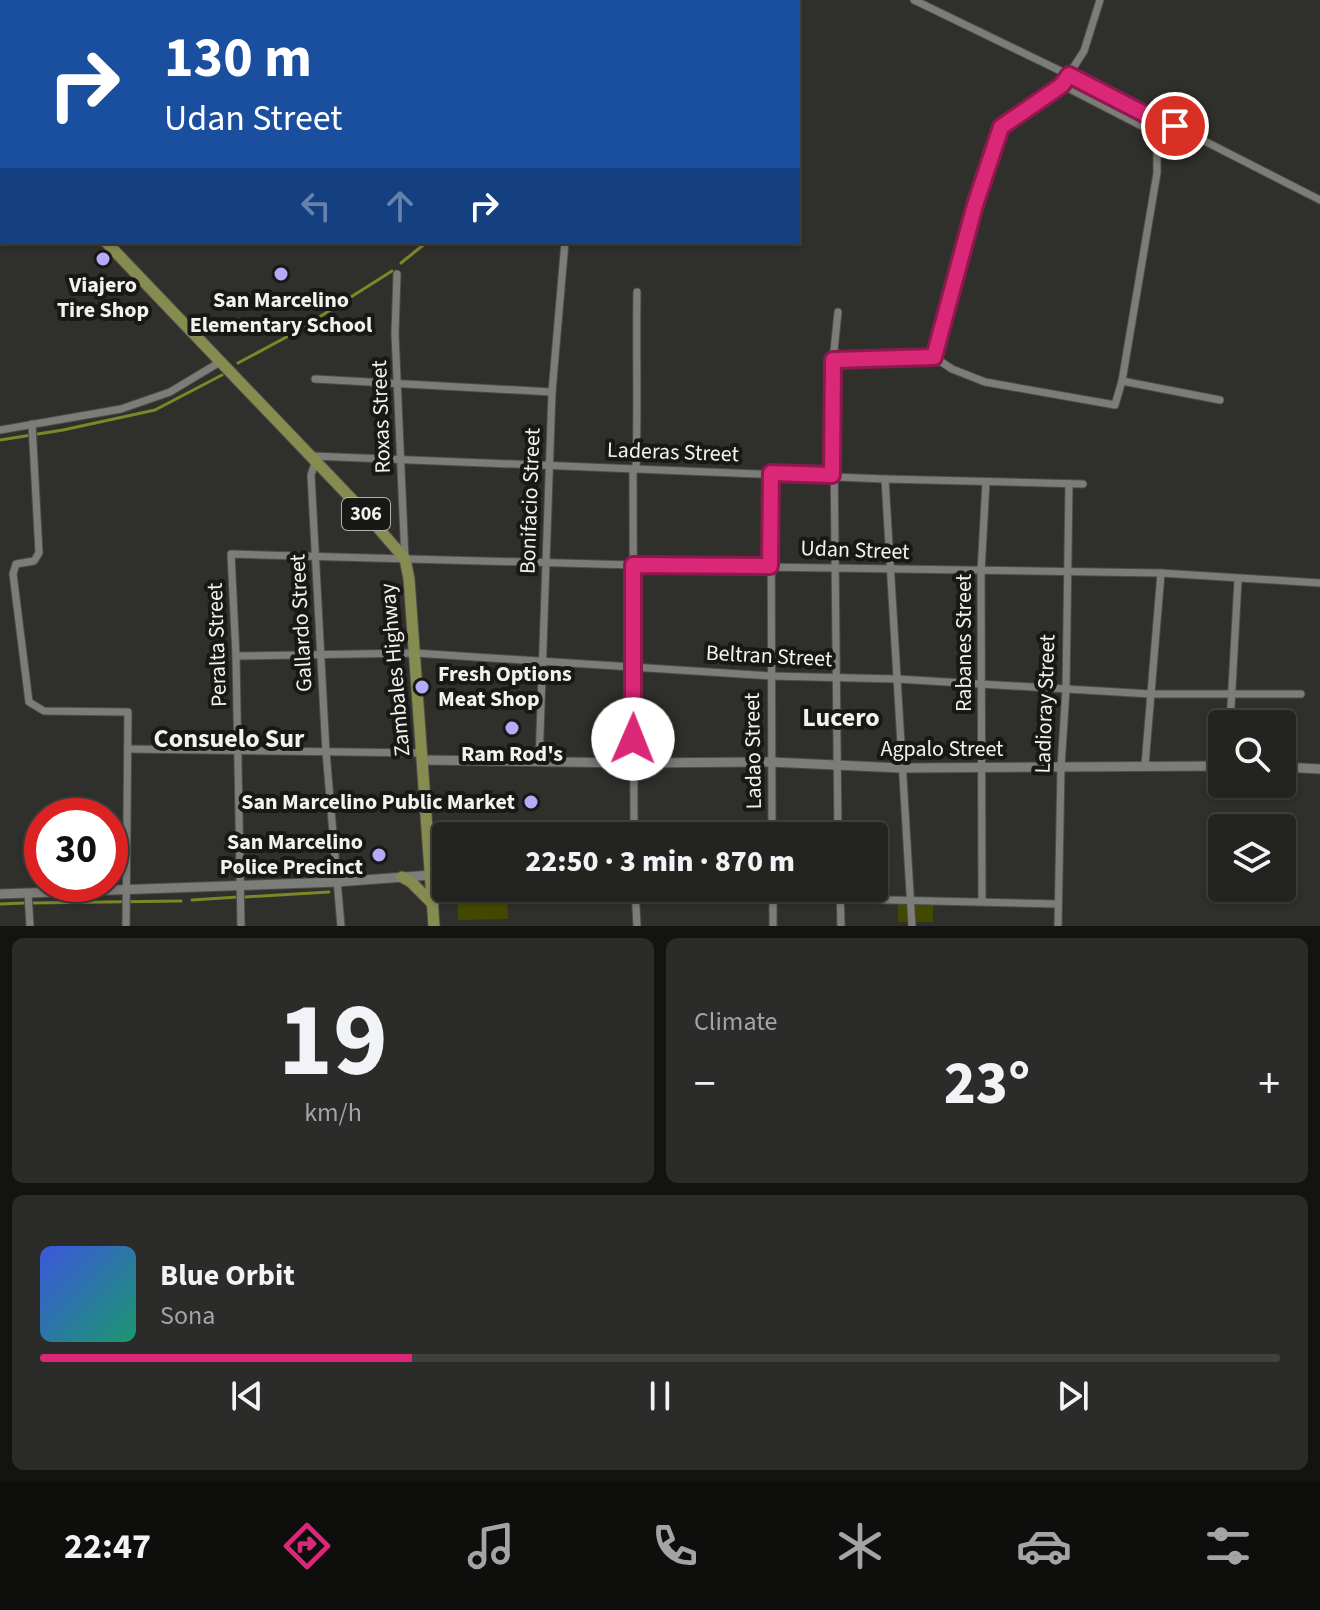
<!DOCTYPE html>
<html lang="en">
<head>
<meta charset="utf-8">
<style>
  :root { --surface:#232420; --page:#2b2c29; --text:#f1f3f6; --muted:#a3a4a5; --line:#40413e; --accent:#db2777 }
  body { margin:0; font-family:"Source Sans 3",sans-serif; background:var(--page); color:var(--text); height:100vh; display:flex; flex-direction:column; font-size:30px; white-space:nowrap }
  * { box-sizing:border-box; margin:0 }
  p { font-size:26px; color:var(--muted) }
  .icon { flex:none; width:44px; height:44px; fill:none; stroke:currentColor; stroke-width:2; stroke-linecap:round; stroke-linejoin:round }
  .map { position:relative; height:926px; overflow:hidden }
  .panel { display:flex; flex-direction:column; gap:12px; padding:12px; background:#131412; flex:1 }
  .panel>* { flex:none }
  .top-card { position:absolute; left:0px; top:0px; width:800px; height:244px; box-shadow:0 2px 6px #0004,0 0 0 2px var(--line); background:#1a4fa0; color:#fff; overflow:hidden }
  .fabs { position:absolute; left:1208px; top:710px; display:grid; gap:16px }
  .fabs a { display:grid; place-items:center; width:88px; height:88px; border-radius:8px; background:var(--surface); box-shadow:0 2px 6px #0004,0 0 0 2px var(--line); font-size:40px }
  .speed { position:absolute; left:24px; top:798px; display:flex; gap:16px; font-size:40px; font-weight:700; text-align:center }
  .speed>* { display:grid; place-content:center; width:104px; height:104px; border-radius:50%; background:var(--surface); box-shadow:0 2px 6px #0004,0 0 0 2px var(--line); line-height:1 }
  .speed .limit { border:12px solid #d22; background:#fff; color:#111 }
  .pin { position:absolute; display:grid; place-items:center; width:68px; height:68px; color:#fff; margin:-34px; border:4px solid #fff; border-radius:50%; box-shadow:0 2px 8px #0007 }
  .me { position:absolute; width:88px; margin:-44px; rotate:1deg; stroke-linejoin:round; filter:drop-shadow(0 0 6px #0008) }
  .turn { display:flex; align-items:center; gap:28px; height:168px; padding:0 32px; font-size:36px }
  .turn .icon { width:104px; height:104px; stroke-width:2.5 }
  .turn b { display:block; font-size:56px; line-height:68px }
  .lanes { display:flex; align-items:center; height:76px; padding:0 32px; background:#0003; justify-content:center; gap:40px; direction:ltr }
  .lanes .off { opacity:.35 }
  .big { font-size:60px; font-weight:800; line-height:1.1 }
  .panel .widget { flex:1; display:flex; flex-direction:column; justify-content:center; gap:12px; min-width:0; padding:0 28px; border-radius:12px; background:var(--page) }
  .panel .dial { align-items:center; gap:0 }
  .dial b { font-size:104px; line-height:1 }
  .song { display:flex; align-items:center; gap:24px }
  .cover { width:96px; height:96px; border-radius:12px; background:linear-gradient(135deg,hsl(230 70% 55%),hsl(160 70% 35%)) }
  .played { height:8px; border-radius:4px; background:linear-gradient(90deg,var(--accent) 30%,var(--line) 30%) }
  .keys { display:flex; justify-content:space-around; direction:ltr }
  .heat { display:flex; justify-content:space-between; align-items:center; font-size:44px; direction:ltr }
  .panel .tiles { flex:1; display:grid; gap:12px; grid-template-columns:1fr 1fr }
  .widget:last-child { grid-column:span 2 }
  .trip { position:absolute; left:432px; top:822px; width:456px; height:80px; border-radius:8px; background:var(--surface); box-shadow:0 2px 6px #0004,0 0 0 2px var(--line); font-weight:800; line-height:80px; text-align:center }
  .tabs { display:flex; height:128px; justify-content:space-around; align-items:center; background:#0e0e0d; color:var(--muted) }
  .tabs .icon { width:56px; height:56px }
  .tabs .selected { color:var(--accent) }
  .tabs b { font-size:36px; color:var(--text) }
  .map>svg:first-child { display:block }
  .green { fill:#434800 }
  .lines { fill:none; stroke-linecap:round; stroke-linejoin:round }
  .stream { stroke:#7e8627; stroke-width:3 }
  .street-casing { stroke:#4c4c49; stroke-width:9 }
  .secondary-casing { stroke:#4c4c49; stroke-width:11 }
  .primary-casing { stroke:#4c4c49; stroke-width:13 }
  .street { stroke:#7c7d78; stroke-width:7 }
  .secondary { stroke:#7c7d78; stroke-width:9 }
  .primary { stroke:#868b50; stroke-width:11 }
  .route-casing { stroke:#8e194d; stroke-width:20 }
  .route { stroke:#db2777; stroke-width:14 }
  .poi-dot { fill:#b4acf9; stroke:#181816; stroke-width:3 }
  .labels { text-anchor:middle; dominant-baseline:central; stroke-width:8; stroke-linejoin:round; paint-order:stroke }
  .shield { fill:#181816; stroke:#b1b1ae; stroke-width:2 }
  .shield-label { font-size:20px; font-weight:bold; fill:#f2f2ef }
  .poi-label { font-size:22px; font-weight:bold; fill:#f2f2ef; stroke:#181816 }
  .street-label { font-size:22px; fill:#f2f2ef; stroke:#181816 }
  .quarter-label { font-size:26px; font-weight:bold; fill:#f2f2ef; stroke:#181816 }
</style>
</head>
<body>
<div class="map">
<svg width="1320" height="926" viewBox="0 0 1320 926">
  <rect width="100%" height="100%" fill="#2f302b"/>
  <g class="green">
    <path d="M457,888H507L508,919L458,920Z"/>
    <rect x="898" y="904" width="35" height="18"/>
  </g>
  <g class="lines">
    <g class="stream">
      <path d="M727,2L730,0"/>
      <path d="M401,263L427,242"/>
      <path d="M238,363L294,333L392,271"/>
      <path d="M0,440L63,430L155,410L222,375"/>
      <path d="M245,897L329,892"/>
      <path d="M192,900L238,897"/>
      <path d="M30,903L181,901"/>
      <path d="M0,904L25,903"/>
    </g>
    <defs>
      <g id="street">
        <path d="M454,0L457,2"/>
        <path d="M914,0L1069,75L1162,123L1175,126L1320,200"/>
        <path d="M24,2V0"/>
        <path d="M95,2L96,0"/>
        <path d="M150,2V0"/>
        <path d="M201,2V0"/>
        <path d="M294,2V0"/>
        <path d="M384,2V0"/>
        <path d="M391,2L393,0"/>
        <path d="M0,38H2"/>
        <path d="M0,224H2"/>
        <path d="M397,274L395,334L405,559"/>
        <path d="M934,357L952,369L985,382L1115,405L1122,381L1157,173V134L1062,85"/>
        <path d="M833,360L838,312"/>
        <path d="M315,379L552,392"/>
        <path d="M1122,381L1220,400"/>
        <path d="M32,424L39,553L34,561L16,564L13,574L29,702L44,711L128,712L126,926"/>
        <path d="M0,430L121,409L170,392L220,362"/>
        <path d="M312,456L885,479L1083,484"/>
        <path d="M315,463L311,475L326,752L341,926"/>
        <path d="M633,469L634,836"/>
        <path d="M636,469C638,410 636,351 637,292"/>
        <path d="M771,473L772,836"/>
        <path d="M885,479L912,926"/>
        <path d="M236,656L415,653L770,676L897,679L1151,694H1301"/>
        <path d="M1230,724L1238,580"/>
        <path d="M128,749L422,753"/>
        <path d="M539,762L552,392L565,242"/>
        <path d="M1145,765L1161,573"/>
        <path d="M838,836L833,360L934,357L975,205L1001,127L1062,85L1084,51L1100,0"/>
        <path d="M430,859H446"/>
        <path d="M635,888L637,926"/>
        <path d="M840,888L841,926"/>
        <path d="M28,893L30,926"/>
        <path d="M635,894L1058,904"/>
        <path d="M982,901L981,572L986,482"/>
        <path d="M241,926L236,656L231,554L633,565L1161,573L1320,583"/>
        <path d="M773,926V888"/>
        <path d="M1058,926L1061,767L1066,689L1069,484"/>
      </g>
      <g id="secondary">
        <path d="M423,760L633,763L771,762L901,768L1222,766"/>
        <path d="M1282,767L1320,769"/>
        <path d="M0,894L337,882L431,875"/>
      </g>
      <g id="primary">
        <path d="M0,133L2,135"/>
        <path d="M106,242L366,514L405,559L409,579L434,926"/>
        <path d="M402,877L411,882L433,904"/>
      </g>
    </defs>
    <use href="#street" class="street-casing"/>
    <use href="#secondary" class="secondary-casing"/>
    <use href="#primary" class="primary-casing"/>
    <use href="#street" class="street"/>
    <use href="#secondary" class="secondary"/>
    <use href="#primary" class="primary"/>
  </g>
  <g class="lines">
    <defs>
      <path id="route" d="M633,739V565L770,566L771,473L832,475L833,360L934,357L975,205L1001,127L1062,85L1069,75L1162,123L1175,126"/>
    </defs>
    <use href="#route" class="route-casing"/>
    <use href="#route" class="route"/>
  </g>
  <g class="poi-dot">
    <circle cx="103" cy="259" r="8"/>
    <circle cx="281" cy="274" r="8"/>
    <circle cx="422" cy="687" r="8"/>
    <circle cx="512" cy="728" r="8"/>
    <circle cx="531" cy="802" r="8"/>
    <circle cx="379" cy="855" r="8"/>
  </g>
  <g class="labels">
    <rect class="shield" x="342" y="498" width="48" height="32" rx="6"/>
    <g class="shield-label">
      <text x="366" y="514">306</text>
    </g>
    <g class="poi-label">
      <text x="103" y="285">Viajero<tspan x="103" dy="25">Tire Shop</tspan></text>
      <text x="281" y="300">San Marcelino<tspan x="281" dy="25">Elementary School</tspan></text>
      <text x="438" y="674" text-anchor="start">Fresh Options<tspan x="438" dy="25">Meat Shop</tspan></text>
      <text x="512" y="754">Ram Rod's</text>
      <text x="515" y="802" text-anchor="end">San Marcelino Public Market</text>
      <text x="363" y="842" text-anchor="end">San Marcelino<tspan x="363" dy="25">Police Precinct</tspan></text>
    </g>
    <g class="street-label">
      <text transform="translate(381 417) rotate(-92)">Roxas Street</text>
      <text transform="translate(673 452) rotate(2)">Laderas Street</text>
      <text transform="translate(530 501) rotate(-88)">Bonifacio Street</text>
      <text transform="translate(855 550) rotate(2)">Udan Street</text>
      <text transform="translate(301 623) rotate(-93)">Gallardo Street</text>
      <text transform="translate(964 643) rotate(-90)">Rabanes Street</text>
      <text transform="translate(217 645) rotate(-92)">Peralta Street</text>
      <text transform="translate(769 656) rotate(3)">Beltran Street</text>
      <text transform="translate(395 670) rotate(-95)">Zambales Highway</text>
      <text transform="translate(1045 704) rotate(-88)">Ladioray Street</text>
      <text x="942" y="749">Agpalo Street</text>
      <text transform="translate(753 751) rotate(-91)">Ladao Street</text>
    </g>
    <g class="quarter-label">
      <text x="841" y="717">Lucero</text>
      <text x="229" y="738">Consuelo Sur</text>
    </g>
  </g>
</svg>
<div class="fabs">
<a><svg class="icon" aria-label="search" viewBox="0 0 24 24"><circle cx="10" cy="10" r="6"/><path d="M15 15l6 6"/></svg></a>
<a><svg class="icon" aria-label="layers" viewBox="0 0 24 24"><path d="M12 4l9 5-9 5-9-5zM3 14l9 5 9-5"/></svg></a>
</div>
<div class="speed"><div class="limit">30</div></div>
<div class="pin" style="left:1175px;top:126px;background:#d93025"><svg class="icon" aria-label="arrive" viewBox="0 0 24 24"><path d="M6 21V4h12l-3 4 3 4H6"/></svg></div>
<svg class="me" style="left:633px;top:739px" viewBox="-20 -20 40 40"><circle r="19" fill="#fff"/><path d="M0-13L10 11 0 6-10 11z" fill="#db2777"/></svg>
<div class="trip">22:50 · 3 min · 870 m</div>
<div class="top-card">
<div class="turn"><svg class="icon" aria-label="right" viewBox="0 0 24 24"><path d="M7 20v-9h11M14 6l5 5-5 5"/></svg><div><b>130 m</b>Udan Street</div></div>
<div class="lanes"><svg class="icon off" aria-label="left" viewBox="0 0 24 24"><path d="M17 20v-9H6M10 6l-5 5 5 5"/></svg><svg class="icon off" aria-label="ahead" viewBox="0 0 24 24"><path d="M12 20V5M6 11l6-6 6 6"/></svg><svg class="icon" aria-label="right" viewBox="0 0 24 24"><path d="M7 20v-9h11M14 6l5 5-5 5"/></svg></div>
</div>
</div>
<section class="panel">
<div class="tiles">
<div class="widget dial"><b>19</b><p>km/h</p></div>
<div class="widget"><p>Climate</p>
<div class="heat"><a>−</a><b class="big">23°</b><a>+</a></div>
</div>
<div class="widget">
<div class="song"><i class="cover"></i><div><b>Blue Orbit</b><p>Sona</p></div></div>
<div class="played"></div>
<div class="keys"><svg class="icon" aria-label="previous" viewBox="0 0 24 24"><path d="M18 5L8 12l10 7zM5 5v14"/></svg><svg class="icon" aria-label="pause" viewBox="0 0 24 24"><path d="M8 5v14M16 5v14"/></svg><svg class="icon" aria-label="next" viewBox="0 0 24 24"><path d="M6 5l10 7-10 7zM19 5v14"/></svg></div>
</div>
</div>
</section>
<nav class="tabs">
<b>22:47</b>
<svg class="icon selected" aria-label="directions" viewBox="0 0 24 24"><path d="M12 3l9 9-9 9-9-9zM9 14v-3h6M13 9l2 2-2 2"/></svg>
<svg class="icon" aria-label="music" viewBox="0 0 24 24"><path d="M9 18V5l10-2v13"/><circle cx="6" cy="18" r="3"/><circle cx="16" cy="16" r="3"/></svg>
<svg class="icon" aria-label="phone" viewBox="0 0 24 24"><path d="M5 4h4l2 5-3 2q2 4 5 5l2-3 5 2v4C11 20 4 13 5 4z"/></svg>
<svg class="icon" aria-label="climate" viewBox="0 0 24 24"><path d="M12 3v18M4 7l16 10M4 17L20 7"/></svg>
<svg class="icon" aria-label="car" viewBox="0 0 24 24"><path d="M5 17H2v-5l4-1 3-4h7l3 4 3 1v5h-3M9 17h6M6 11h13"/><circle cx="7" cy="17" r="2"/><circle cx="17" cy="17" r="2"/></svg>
<svg class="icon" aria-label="filters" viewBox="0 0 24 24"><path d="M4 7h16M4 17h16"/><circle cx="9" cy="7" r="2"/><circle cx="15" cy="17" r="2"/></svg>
</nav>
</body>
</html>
